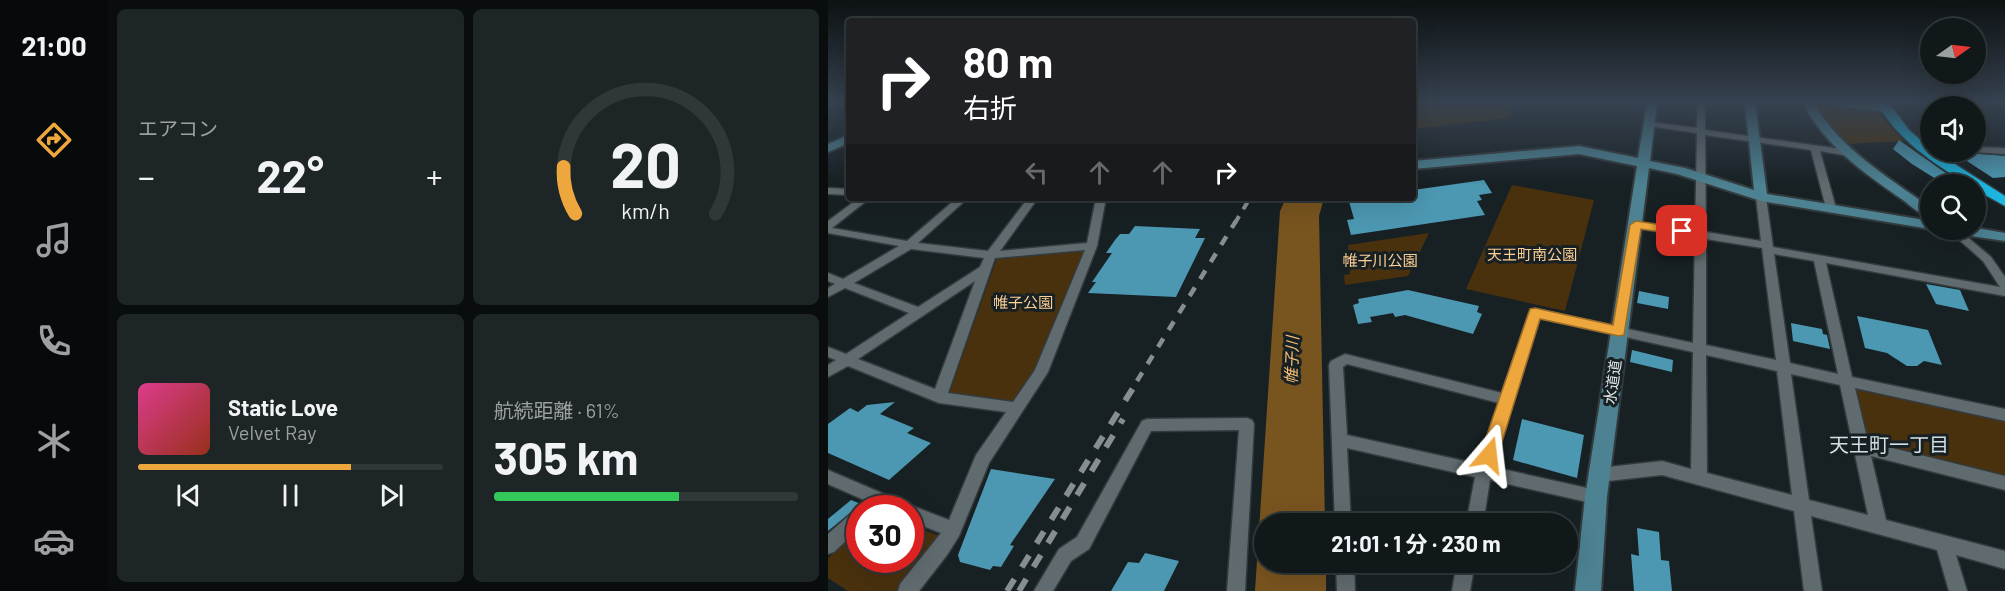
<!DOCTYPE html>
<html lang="ja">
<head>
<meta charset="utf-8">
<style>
  :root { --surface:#11181a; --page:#1e2527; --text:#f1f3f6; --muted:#9ca0a2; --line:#303739; --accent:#eea73d }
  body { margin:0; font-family:Barlow,"Noto Sans JP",sans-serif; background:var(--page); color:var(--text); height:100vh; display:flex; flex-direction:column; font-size:22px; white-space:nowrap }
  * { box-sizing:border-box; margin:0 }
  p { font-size:20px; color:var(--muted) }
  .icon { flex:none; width:33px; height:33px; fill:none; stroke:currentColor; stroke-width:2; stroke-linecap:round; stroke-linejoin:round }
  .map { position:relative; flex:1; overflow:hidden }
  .sheet { display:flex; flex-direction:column; gap:9px; padding:9px; background:#090d0e; width:720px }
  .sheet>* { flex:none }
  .top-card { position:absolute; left:18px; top:18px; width:570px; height:183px; border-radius:6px; box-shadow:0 6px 24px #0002,0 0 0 2px var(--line); background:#202124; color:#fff; overflow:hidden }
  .needle { width:39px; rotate:76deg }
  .tools { position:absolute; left:1092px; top:18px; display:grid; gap:12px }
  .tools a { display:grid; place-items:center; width:66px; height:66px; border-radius:50%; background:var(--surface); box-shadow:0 6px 24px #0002,0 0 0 2px var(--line); font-size:30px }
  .speed { position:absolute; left:18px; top:495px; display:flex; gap:12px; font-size:30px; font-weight:700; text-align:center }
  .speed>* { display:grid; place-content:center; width:78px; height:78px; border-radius:50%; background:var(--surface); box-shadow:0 6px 24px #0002,0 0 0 2px var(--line); line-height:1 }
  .speed .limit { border:9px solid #d22; background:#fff; color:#111 }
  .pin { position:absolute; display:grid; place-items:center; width:51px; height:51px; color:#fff; margin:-26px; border-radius:12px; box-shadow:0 3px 9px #0006 }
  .me { position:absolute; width:66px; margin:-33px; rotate:17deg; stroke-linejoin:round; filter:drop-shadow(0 0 4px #0008) }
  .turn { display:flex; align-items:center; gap:21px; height:126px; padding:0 18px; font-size:27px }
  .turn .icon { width:78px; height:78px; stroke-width:2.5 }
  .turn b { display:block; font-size:42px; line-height:51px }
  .lanes { display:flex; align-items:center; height:57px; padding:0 18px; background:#0003; justify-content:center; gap:30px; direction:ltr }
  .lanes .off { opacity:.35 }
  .big { font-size:45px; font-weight:700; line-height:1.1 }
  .sheet .tile { flex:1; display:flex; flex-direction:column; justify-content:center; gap:9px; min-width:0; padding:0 21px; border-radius:9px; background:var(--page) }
  .sheet .dial { align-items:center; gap:0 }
  .dial svg { height:156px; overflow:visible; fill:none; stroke:var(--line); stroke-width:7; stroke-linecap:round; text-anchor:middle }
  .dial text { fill:var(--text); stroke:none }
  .song { display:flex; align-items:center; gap:18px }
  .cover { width:72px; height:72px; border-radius:9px; background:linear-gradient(135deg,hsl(330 70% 55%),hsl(10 70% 35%)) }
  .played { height:6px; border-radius:3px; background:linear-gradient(90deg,var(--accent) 70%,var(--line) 70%) }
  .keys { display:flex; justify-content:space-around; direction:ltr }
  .heat { display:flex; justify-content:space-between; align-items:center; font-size:33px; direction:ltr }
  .charge { height:9px; border-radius:4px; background:linear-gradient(90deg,#34c759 61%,var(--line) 0) }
  .sheet .tiles { flex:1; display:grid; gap:9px; grid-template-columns:repeat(2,1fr) }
  .trip { position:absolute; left:426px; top:513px; width:324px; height:60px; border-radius:30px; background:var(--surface); box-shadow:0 6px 24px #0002,0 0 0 2px var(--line); font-weight:700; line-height:60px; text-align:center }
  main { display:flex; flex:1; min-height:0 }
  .tabs { display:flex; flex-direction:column; width:108px; justify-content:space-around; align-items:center; background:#070a0a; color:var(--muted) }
  .tabs .icon { width:42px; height:42px }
  .tabs .active { color:var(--accent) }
  .tabs b { font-size:27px; color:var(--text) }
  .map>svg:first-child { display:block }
  .green { fill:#49310e }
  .water { fill:#78541f }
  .building { fill:#4c97b1 }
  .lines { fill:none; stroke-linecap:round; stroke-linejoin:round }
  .street-casing { stroke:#343b3e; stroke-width:3 }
  .secondary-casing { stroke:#343b3e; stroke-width:4 }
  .highway-casing { stroke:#343b3e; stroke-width:3 }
  .street { fill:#606b6f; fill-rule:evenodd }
  .secondary { fill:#4c8292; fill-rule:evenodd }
  .highway { fill:#1eb8e2; fill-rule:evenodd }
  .rail-far2 { stroke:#878e91; stroke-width:4; stroke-dasharray:8 8; stroke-linecap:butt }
  .rail-far1 { stroke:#878e91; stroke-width:4.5; stroke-dasharray:10 10; stroke-linecap:butt }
  .rail { stroke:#878e91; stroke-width:6; stroke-dasharray:14 14; stroke-linecap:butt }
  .route { fill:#eea73d; stroke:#9b6d28; stroke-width:1.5 }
  .labels { text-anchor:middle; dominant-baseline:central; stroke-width:6; stroke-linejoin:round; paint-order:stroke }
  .park-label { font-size:15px; fill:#fdcf95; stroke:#172023 }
  .street-label { font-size:15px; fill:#e2e8ea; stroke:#172023 }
  .water-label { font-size:16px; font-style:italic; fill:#f9c075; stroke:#172023 }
  .near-neighbourhood-label { font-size:20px; fill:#d3dfe4; stroke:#172023 }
</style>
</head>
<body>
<main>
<nav class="tabs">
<b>21:00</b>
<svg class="icon active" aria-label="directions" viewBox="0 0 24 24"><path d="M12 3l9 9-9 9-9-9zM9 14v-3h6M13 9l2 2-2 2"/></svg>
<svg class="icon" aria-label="music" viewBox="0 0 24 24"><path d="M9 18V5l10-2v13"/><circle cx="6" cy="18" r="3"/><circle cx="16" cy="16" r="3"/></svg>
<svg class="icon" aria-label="phone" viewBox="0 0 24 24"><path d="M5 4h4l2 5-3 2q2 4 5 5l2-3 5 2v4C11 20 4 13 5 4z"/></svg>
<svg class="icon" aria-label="climate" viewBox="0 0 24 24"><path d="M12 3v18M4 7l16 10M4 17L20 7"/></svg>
<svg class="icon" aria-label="car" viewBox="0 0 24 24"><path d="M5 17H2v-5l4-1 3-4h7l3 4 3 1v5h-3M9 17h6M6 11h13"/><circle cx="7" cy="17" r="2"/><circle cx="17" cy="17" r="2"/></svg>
</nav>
<section class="sheet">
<div class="tiles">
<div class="tile"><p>エアコン</p>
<div class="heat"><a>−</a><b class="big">22°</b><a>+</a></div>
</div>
<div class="tile dial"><svg viewBox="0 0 100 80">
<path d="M14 69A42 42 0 1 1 86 69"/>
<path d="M14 69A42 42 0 0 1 8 45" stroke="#eea73d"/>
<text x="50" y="56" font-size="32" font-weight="700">20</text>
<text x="50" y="72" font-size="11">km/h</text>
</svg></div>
<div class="tile">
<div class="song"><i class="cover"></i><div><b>Static Love</b><p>Velvet Ray</p></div></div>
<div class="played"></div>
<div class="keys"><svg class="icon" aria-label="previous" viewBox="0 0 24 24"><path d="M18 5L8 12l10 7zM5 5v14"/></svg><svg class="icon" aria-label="pause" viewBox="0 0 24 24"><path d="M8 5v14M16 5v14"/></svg><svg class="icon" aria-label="next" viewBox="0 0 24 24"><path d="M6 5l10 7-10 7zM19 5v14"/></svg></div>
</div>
<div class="tile"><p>航続距離 · 61%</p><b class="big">305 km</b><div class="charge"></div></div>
</div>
</section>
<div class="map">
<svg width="1177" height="591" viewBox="0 0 1177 591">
  <rect width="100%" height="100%" fill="#172023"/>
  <g class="green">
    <path d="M585,103H684L680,118L585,129Z"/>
    <path d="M991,104L1050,113L1076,141L1018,144L995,120L988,105Z"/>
    <path d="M684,185L766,200L737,311L638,289Z"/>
    <path d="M601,233L580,276L517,285L516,275L522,274L520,245Z"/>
    <path d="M260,248L209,372L189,405L121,394L169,258Z"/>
    <path d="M1025,384L1177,419V480L1044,446L1036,440Z"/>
    <path d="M83,525L114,537L70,591H20L0,578V558L31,528L32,560H82Z"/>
  </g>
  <path class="water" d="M458,198H496L491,216L497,523L436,524V562L498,563V591H427L452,211Z"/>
  <g class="building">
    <path d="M1071,140L1112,169L1133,183L1116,184L1084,164L1065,149Z"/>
    <path d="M1125,152L1177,156V177L1165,178Z"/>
    <path d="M656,180L664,193L651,195L654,200L649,201L657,215L523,235L519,220L526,219L520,198H585V190Z"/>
    <path d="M307,226L372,229L367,238H377L348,297L260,293L268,282H264L284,253H278L287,240L292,234H301Z"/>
    <path d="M1098,284L1132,290L1141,311L1108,304Z"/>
    <path d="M580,290L651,306L649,312L654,314L645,334L577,315L567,317L565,313L542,317L544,322L530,324L525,305L531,303L530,299Z"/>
    <path d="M811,291L841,297L840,309L809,303Z"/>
    <path d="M1029,316L1100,330L1114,365L1096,361L1089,366H1079L1059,353L1037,348Z"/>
    <path d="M963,323L994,329L995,334L999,335L1002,349L965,341Z"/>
    <path d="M804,350L845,360L844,372L802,362Z"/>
    <path d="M67,402L52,414L86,428L79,433L103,443L61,480L0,453V424L22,408L30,412L39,405Z"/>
    <path d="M694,419L756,435L749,478L685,460Z"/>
    <path d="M163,469L227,479L182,545L186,546L173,567L165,566L162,570L132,562L130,555Z"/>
    <path d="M23,500L33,504L0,531V519Z"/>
    <path d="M809,528L831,532L833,560L841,561L844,591H806L803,554L811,556Z"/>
    <path d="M317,553L351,561L336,591H283L300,562L311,563Z"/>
  </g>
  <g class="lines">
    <defs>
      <g id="street">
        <path d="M869,103H877V130L1021,150L1025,153L1021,156L992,151L1008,208L1003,211L998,208L983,150L877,135L878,232L933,241L928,197L933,194L938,197L945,247L1172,287L1155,261L1120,230H1131L1163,257L1177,277V296L998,263L1024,377L1177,409V421L1027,388L1040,442L1177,476V490L1043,456L1058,520L1177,551V569L1128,555L1139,591H1121L1109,550L983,516L994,591H976L966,511L834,475L771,482L765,480L763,475L765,470L771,468L834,461L863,469L865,352L712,318L665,467L768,490L774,492L776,497L774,502L768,504L662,480L655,524H638L647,477L519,448L523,524H507L501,365L503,361L517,354L674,393L701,313L707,309L865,343L867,237L808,228L803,225L808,222L867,231L869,133L821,126L817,124L821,122L869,128ZM878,239L934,248L948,360L878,345ZM946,254L986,261L1010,374L962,363ZM878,355L949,371L964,495L879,473ZM519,364L671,403L650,464L519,435L515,367ZM963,374L1012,385L1040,515L981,500Z"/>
        <path d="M1148,147L1177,148V154L1145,152H1148Z"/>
        <path d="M0,188L21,189V195L0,194Z"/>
        <path d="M31,198H42L4,228L79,241L129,198H140L90,243L160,251L200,198H210L172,251L259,243L268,198H278L269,246L220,372L161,463L131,536L119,555L91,591H70L72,584L113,533L82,521V508H54L0,484V470L77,503L79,507L82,505L121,520L148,455L178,412L111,403L20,366L0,377V365L8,360L0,357V347L18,354L81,313L17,288L0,297V288L7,284L0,281V273L15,279L71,246L0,233V221ZM83,249L156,258L152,267L90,307L26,283ZM257,250L207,370L185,402L120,393L167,258ZM147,281L107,389L30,359Z"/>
        <path d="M419,418L424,420L426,424L417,591H399L411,430L323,431L261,549L243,561L225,591H206L231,549L249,537L314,421L319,419Z"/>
        <path d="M32,508V528L6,552L0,554V534L26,511Z"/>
        <path d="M508,562H526L527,591H509Z"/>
        <path d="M629,562H647L642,591H624Z"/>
      </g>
      <g id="secondary">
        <path d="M819,103H829L822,161L857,168L926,190L917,103H927L939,194L1102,221V229L933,201L849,174L821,168L779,497L773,591H747L757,497L809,166L751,154L585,169V161L751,146L810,158Z"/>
        <path d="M975,103H985C1013,149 1059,177 1102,207V217C1092,215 1083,206 1075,200C1036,173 997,146 975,103Z"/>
        <path d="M1005,103H1035L1063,109L1058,112L1010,106Z"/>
        <path d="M21,135V143L0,152V144Z"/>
        <path d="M1148,228L1177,233V241L1129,234L1122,230Z"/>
      </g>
      <path id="highway" d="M1049,103H1061L1081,130L1102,148V152H1108L1177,196V206L1148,190V184H1139C1104,162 1070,140 1049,103Z"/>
    </defs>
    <use href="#street" class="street-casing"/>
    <use href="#secondary" class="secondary-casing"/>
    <use href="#highway" class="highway-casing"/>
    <use href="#street" class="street"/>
    <use href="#secondary" class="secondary"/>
    <use href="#highway" class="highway"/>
    <path class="rail-far2" d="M407,223L422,198"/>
    <path class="rail-far1" d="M309,381L408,221"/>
    <g class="rail">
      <path d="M179,591L310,380"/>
      <path d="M191,591L295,419"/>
    </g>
  </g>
  <linearGradient id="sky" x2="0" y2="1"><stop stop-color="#0d1213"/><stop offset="0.55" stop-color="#364250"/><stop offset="1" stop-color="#364250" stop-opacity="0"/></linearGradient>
  <rect width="1177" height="186" fill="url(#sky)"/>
  <path class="route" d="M808,221L854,228L860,231L854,235L813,229L796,335L791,336L712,319L670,455L667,460L661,462L655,460L652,455L702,309L707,308L785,325L802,225Z"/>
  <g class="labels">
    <g class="park-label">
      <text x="704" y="254">天王町南公園</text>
      <text x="552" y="260">帷子川公園</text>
      <text x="195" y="302">帷子公園</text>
    </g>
    <g class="street-label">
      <text transform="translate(784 382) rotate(-82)">水道道</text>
    </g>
    <g class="water-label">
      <text transform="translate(463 360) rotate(-88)">帷子川</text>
    </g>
    <g class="near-neighbourhood-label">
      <text x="1061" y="444">天王町一丁目</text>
    </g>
  </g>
</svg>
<div class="tools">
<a><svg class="needle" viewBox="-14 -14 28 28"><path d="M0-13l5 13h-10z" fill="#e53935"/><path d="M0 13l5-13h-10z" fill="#9ca0a2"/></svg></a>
<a><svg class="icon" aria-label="sound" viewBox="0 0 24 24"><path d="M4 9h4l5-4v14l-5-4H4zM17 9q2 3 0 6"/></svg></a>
<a><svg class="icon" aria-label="search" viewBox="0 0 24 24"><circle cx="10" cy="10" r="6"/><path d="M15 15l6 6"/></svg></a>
</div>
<div class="speed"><div class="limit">30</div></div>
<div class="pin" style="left:854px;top:231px;background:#d93025"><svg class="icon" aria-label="arrive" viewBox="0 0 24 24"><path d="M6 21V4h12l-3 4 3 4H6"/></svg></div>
<svg class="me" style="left:661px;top:455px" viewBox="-20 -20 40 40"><path d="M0-17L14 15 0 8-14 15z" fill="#eea73d" stroke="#fff" stroke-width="4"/></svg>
<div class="trip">21:01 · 1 分 · 230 m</div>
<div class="top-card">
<div class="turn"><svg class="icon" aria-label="right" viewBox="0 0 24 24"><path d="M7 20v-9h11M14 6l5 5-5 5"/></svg><div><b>80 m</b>右折</div></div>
<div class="lanes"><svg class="icon off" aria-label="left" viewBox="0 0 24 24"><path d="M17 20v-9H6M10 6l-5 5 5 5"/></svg><svg class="icon off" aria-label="ahead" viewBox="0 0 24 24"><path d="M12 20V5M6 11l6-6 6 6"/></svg><svg class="icon off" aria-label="ahead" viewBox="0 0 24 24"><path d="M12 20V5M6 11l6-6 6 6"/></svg><svg class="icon" aria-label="right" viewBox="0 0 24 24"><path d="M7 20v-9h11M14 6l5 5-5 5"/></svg></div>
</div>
</div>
</main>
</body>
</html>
